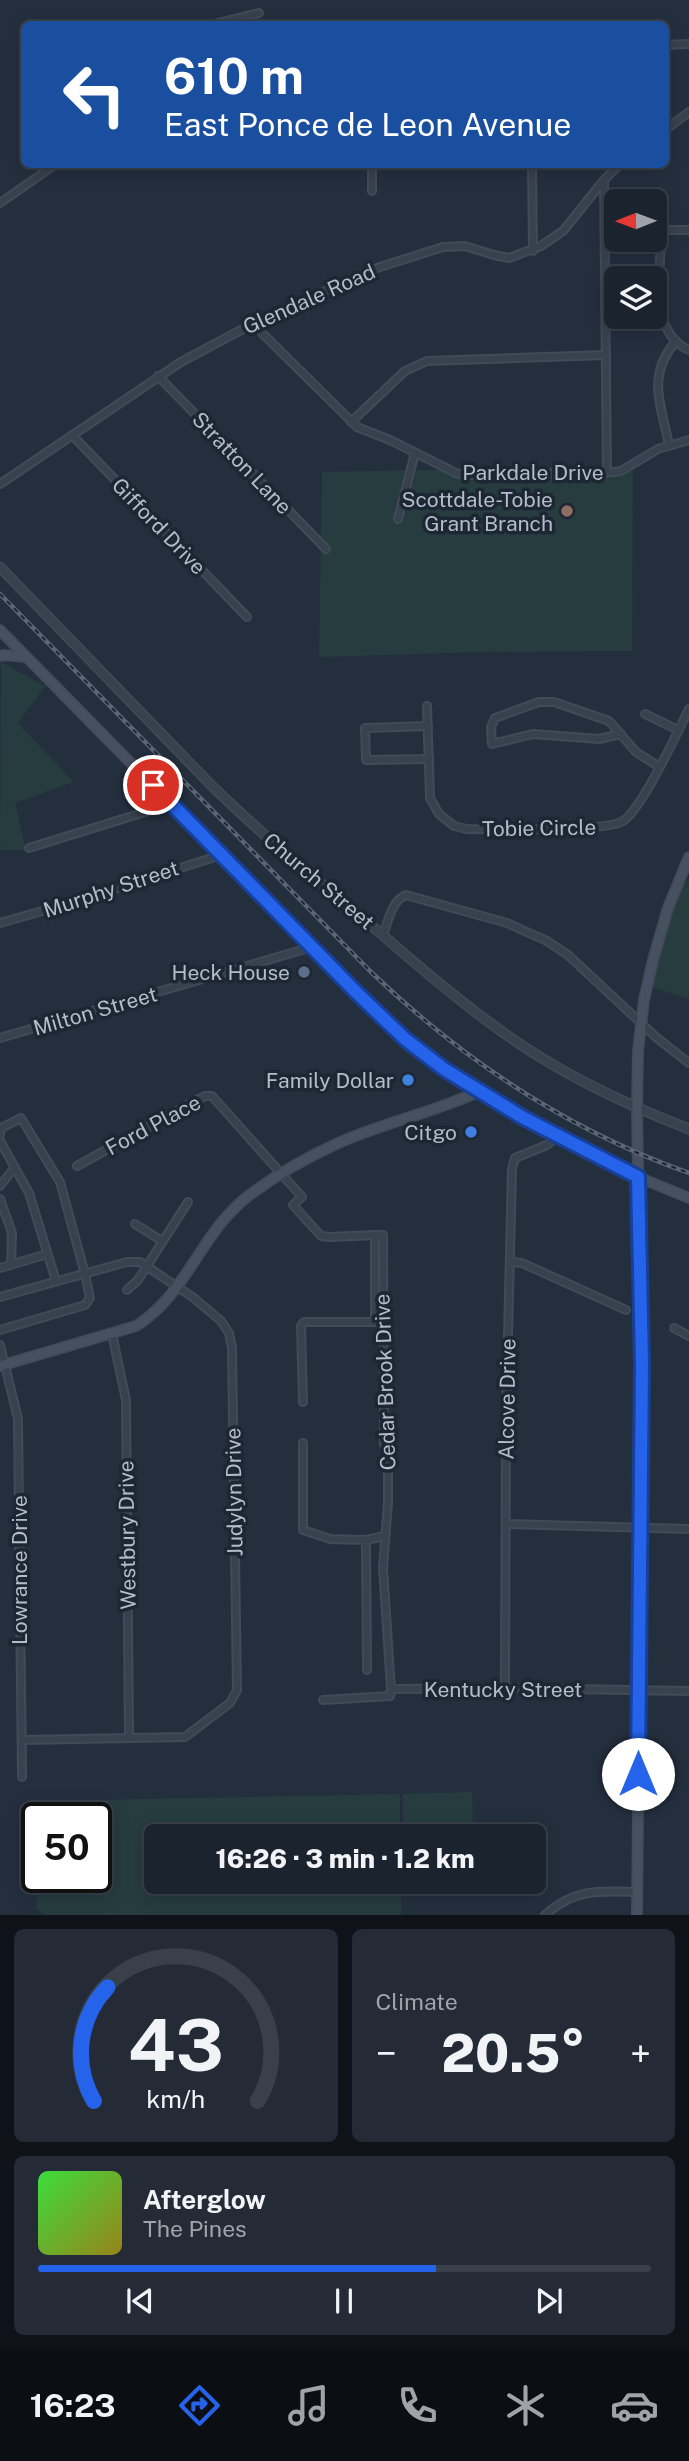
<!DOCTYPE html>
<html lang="en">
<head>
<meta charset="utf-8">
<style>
  :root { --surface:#1b232e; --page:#242b36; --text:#f1f3f6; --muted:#a0a4aa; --line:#39404a; --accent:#2563eb }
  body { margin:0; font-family:"Public Sans",sans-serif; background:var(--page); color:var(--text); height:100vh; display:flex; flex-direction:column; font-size:26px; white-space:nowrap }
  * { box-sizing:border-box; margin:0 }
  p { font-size:23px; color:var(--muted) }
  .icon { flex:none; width:38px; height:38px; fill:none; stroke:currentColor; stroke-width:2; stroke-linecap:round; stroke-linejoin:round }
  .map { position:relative; height:1915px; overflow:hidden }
  .sheet { display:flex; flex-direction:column; gap:14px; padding:14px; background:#0f1319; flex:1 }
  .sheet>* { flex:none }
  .banner { position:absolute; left:21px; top:21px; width:648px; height:147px; border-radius:10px; box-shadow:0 4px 18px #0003,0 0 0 2px var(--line); background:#1a4fa0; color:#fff; overflow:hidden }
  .needle { width:46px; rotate:269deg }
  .fabs { position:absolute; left:604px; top:189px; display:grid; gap:14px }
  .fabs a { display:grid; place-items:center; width:63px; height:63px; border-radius:10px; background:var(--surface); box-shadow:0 4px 18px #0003,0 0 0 2px var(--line); font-size:35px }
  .speed { position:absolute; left:21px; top:1802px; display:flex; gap:14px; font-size:35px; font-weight:700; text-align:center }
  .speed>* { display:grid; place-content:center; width:91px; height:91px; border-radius:50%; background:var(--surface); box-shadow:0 4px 18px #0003,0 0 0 2px var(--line); line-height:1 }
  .speed .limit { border:4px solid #111; border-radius:10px; background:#fff; color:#111 }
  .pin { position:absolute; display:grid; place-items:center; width:60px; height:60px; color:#fff; margin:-30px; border:4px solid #fff; border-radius:50%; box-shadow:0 2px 7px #0007 }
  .me { position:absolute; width:77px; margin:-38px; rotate:0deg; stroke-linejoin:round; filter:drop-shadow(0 0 5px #0008) }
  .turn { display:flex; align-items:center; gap:24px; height:147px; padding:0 28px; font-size:32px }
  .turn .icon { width:91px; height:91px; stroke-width:2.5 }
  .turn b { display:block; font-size:49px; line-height:60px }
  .big { font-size:52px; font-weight:800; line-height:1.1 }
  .sheet .tile { flex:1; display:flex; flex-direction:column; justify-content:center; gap:10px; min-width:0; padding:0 24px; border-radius:10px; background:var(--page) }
  .sheet .dial { align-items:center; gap:0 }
  .dial svg { height:182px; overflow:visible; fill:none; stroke:var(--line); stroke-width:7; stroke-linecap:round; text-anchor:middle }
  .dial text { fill:var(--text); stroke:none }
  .song { display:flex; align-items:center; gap:21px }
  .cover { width:84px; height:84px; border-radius:10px; background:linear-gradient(135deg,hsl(120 70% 55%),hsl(50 70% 35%)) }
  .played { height:7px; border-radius:4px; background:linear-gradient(90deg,var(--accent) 65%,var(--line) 65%) }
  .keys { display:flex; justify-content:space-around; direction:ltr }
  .heat { display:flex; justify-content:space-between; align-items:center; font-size:38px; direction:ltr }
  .sheet .tiles { flex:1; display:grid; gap:14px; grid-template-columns:1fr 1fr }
  .tile:last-child { grid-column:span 2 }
  .trip { position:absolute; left:144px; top:1824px; width:402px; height:70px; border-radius:10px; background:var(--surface); box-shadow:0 4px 18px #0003,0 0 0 2px var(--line); font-weight:800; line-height:70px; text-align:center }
  .tab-bar { display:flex; height:112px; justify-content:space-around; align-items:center; background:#0b0e12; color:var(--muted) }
  .tab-bar .icon { width:49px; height:49px }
  .tab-bar .on { color:var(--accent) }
  .tab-bar b { font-size:32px; color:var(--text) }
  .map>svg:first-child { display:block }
  .green { fill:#263c3f }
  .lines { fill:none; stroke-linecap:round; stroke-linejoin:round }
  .minor-casing { stroke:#414a57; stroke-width:10 }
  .tertiary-casing { stroke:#414a57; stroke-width:11 }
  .secondary-casing { stroke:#414a57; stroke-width:12 }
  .minor { stroke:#38414e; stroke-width:6 }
  .tertiary { stroke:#38414e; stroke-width:8 }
  .secondary { stroke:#465061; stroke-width:9 }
  .rail-casing { stroke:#5a6575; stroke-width:4.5 }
  .rail { stroke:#1d2633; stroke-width:2; stroke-dasharray:5; stroke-linecap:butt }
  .route-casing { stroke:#184099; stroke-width:18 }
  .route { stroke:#2563eb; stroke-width:12 }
  .education-dot { fill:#8d6e63; stroke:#1d2633; stroke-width:2.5 }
  .service-dot { fill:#5c6f8a; stroke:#1d2633; stroke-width:2.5 }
  .shop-dot { fill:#3f7fe0; stroke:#1d2633; stroke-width:2.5 }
  .labels { text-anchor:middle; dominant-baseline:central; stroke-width:7; stroke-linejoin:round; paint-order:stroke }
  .street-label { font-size:21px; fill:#b4bcc9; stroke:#1d2633 }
  .poi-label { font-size:21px; fill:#b4bcc9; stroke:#1d2633; text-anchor:end }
</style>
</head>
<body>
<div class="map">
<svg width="689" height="1915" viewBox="0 0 689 1915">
  <rect width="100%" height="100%" fill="#242f3e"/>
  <g class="green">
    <path d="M633,466L632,651L484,652L319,657L322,472Z"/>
    <path d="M1,662L45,686L18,723L74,782L15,803L26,850H0Z"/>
    <path d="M689,880V999L648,986L666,921L681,884Z"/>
    <path d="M472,1792L473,1836H403V1794Z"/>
    <path d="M400,1794V1836H156V1881H401V1915H44L36,1908L38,1878H96V1818H42L43,1801Z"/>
  </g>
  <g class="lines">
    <defs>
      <g id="minor">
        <path d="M214,24L259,13"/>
        <path d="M665,45L689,44"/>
        <path d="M665,130L689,112"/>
        <path d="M372,164V191"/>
        <path d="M532,164L533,251"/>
        <path d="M604,181L607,473"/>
        <path d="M0,203L56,164"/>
        <path d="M689,230H667L661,236C661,272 648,332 689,350"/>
        <path d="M256,322L262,333L357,427L390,440L458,474L468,475L615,472L621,471L658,449L689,440"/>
        <path d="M158,376L326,549"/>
        <path d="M351,422L405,371L427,361L606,355"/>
        <path d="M72,435L247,617"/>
        <path d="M669,445C661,404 646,376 676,341"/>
        <path d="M0,484L181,362L256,322L377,268L443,247L465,246L494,255L509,258L541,246L563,231L604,180L620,164"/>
        <path d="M398,519L415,453"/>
        <path d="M427,706L430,798L439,814L454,826L467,829C494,829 607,832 623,821C642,809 677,733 689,709"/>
        <path d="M645,714L678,730"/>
        <path d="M428,726L365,728L366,760L429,759"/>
        <path d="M621,734L599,739L533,734L492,744L491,727L495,718L539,702H554L609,721L636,752L658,766"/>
        <path d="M29,848L171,804"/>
        <path d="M0,923L67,904L221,855"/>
        <path d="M383,935C388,922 392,900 406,895L507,923L547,941L568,955L657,1038L689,1063"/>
        <path d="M0,1038L312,947"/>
        <path d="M0,1135L1,1128L21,1118L60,1182L85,1274L90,1298L85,1305L0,1330"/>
        <path d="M0,1141L29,1193L56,1281"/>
        <path d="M77,1166L193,1102L205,1096H212L302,1197L293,1205L321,1236L330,1237L375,1235V1322H304L301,1326L303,1402"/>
        <path d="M0,1186L15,1167"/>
        <path d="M0,1199L12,1233L11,1265"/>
        <path d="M135,1224L162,1241"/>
        <path d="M375,1235H383L384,1443L388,1459V1502L383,1568L391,1689"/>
        <path d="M510,1262L522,1263L626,1310"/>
        <path d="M0,1268L47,1254"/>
        <path d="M127,1290L138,1280L188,1202"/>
        <path d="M0,1297L127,1262H140L194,1298L221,1321L229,1333L232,1348L237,1690L230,1703L185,1737L22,1740"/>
        <path d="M674,1328L689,1336"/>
        <path d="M112,1334L126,1400L129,1737"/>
        <path d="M0,1345L18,1419L22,1777"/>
        <path d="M303,1443V1530L330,1539L366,1540L367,1670"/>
        <path d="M507,1524L689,1529"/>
        <path d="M366,1540L385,1536"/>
        <path d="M505,1688L506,1420L512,1169L515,1158L547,1145L557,1136"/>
        <path d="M323,1700L390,1696L391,1689L505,1688L689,1691"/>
        <path d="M545,1915C575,1888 600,1891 637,1892"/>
      </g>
      <path id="tertiary" d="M0,567L210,784C259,832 312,876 365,920C408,957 451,995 497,1028C555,1071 622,1103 689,1129"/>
      <g id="secondary">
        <path d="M0,630L339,975L405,1039L444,1068L557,1136L638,1177L689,1198"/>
        <path d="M0,656L4,655L26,657"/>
        <path d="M0,1366L136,1326C187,1294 200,1234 247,1197C273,1177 304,1159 334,1145C381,1123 433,1113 480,1091"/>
        <path d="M637,1915L642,1414L637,1109L638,1051L644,1000L653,960L668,908L689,857"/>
      </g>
    </defs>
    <use href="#minor" class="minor-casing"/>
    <use href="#tertiary" class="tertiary-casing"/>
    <use href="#secondary" class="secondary-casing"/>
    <use href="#minor" class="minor"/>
    <use href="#tertiary" class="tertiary"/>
    <use href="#secondary" class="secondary"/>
    <defs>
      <path id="rail" d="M0,594L371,972C464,1061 567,1130 689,1173"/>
    </defs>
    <use href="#rail" class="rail-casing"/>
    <use href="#rail" class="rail"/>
  </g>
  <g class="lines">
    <defs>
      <path id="route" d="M153,785L356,992L405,1039L444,1069L522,1117L638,1177L642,1364L638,1774"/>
    </defs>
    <use href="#route" class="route-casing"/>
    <use href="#route" class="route"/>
  </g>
  <circle class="education-dot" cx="567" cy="511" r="7"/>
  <circle class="service-dot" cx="304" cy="972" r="7"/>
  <g class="shop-dot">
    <circle cx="408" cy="1080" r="7"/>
    <circle cx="471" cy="1132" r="7"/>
  </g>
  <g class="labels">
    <g class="street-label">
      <text transform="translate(309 299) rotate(-24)">Glendale Road</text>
      <text transform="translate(242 463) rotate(46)">Stratton Lane</text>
      <text x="533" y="472">Parkdale Drive</text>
      <text transform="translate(159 526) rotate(46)">Gifford Drive</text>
      <text transform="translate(539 828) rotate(-1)">Tobie Circle</text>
      <text transform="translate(319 881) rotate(40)">Church Street</text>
      <text transform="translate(111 889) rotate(-18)">Murphy Street</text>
      <text transform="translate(95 1011) rotate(-16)">Milton Street</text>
      <text transform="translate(153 1125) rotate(-28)">Ford Place</text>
      <text transform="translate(385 1382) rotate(-92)">Cedar Brook Drive</text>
      <text transform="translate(507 1399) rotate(-89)">Alcove Drive</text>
      <text transform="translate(234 1492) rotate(-91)">Judylyn Drive</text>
      <text transform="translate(127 1535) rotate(-91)">Westbury Drive</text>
      <text transform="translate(19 1570) rotate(-90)">Lowrance Drive</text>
      <text x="503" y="1689">Kentucky Street</text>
    </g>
    <g class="poi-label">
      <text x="553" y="499">Scottdale-Tobie<tspan x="553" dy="24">Grant Branch</tspan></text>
      <text x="290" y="972">Heck House</text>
      <text x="394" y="1080">Family Dollar</text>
      <text x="457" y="1132">Citgo</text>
    </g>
  </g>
</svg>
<div class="fabs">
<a><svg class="needle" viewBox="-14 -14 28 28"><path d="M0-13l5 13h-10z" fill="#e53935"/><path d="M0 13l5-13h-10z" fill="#a0a4aa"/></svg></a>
<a><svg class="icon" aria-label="layers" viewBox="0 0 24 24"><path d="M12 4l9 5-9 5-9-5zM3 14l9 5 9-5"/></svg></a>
</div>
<div class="speed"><div class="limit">50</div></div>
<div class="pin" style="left:153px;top:785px;background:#d93025"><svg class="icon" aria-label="arrive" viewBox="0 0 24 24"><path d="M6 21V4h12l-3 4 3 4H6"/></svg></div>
<svg class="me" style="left:638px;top:1774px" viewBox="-20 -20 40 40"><circle r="19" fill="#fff"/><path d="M0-13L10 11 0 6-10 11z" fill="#2563eb"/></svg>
<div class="trip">16:26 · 3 min · 1.2 km</div>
<div class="banner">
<div class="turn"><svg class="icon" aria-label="left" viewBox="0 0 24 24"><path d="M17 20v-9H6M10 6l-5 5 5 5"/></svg><div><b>610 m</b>East Ponce de Leon Avenue</div></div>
</div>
</div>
<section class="sheet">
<div class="tiles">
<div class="tile dial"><svg viewBox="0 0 100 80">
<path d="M14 69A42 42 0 1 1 86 69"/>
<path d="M14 69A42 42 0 0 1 20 19" stroke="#2563eb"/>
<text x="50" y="56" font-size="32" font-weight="700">43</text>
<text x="50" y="72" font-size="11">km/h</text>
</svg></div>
<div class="tile"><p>Climate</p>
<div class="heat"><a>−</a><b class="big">20.5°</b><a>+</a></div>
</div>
<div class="tile">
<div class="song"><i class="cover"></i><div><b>Afterglow</b><p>The Pines</p></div></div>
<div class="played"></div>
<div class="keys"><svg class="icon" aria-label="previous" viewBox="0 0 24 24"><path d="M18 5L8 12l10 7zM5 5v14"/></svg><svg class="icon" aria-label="pause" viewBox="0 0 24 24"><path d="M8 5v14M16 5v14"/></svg><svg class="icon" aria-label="next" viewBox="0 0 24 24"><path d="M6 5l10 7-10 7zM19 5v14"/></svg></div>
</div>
</div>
</section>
<nav class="tab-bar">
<b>16:23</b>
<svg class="icon on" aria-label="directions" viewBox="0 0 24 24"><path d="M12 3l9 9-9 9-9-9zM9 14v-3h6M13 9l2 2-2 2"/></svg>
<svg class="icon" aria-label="music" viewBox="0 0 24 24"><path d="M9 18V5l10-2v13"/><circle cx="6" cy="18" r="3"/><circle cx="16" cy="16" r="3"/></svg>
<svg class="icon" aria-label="phone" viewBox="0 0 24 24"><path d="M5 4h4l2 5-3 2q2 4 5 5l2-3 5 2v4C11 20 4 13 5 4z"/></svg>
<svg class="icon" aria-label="climate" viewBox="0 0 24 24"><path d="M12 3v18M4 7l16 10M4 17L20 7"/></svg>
<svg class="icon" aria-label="car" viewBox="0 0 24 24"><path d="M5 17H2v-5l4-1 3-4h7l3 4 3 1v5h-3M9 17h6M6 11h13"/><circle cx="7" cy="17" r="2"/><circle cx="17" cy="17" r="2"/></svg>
</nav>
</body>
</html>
